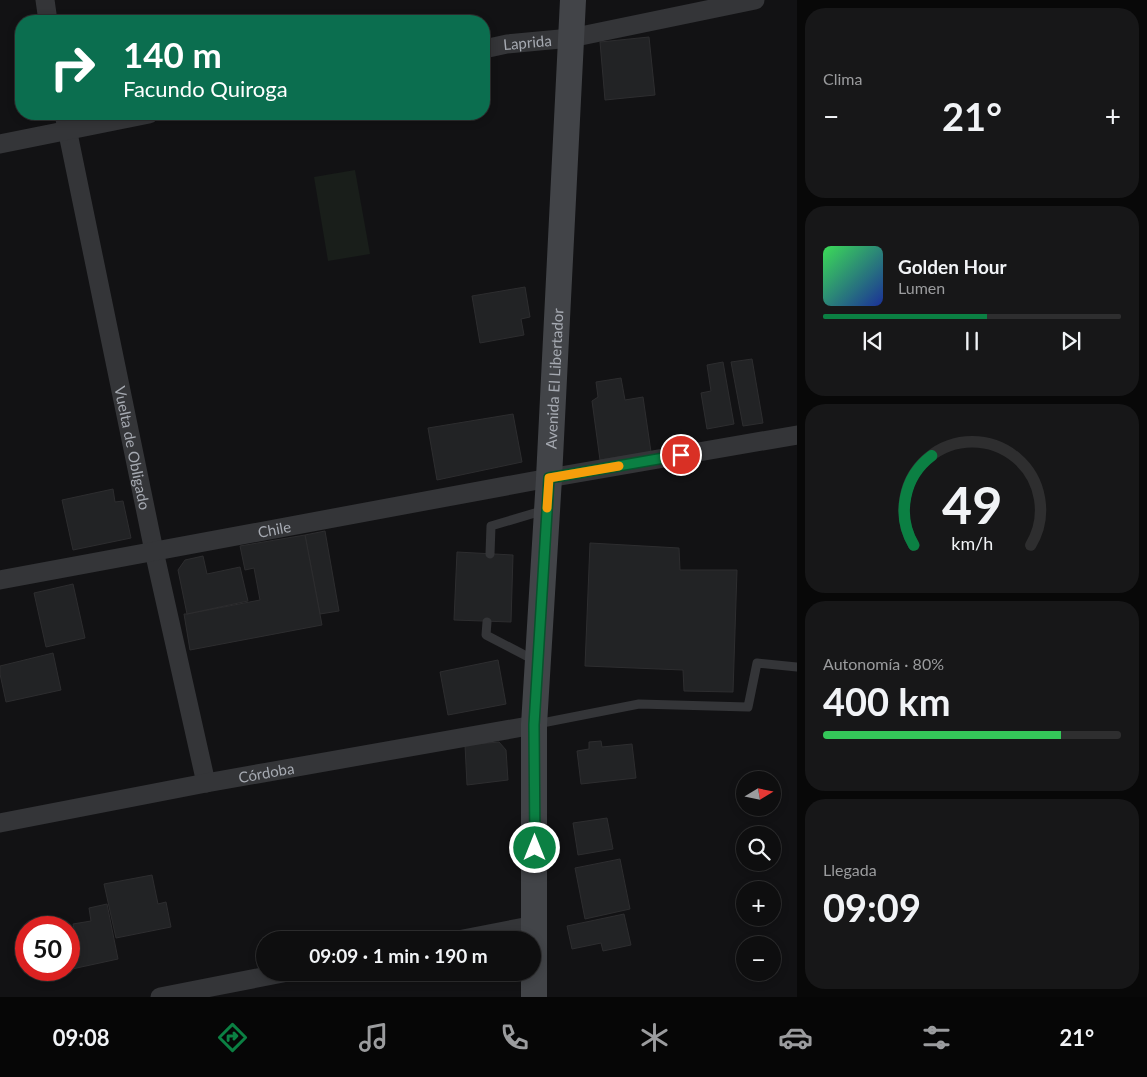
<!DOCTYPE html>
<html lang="es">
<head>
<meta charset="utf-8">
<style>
  :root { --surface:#0e0e0f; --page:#171718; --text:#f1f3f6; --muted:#9b9c9e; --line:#2e2e2f; --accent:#0b8043 }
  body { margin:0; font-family:Lato,sans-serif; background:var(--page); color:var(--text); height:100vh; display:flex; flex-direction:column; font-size:19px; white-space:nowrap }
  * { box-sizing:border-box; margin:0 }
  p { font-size:16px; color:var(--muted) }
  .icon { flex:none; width:28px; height:28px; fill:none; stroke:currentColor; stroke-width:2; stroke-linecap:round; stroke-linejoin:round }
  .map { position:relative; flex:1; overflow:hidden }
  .side { display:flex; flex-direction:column; gap:8px; padding:8px; background:#080808; width:350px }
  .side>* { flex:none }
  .guide { position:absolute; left:15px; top:15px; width:475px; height:105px; border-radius:20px; box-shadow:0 2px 8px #0003,0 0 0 1px var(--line); background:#0b6e4f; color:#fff; overflow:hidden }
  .needle { width:32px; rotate:80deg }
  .tools { position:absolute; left:736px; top:771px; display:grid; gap:10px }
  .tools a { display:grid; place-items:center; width:45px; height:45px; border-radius:50%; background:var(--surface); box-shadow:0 2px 8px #0003,0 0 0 1px var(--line); font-size:25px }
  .speed { position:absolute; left:15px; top:916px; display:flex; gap:10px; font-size:25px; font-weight:700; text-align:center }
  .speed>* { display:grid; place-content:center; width:65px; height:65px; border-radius:50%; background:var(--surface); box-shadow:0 2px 8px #0003,0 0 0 1px var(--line); line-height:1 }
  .speed .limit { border:8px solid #d22; background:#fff; color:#111 }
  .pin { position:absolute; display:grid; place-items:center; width:42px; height:42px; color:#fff; margin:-21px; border:2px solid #fff; border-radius:50%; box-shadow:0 1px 5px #0007 }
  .me { position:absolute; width:55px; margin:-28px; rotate:0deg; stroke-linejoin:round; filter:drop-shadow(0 0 4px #0008) }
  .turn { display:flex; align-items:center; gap:18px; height:105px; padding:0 25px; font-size:22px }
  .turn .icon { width:65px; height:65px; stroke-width:2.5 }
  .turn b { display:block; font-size:35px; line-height:42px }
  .big { font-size:38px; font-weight:700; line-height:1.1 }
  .side .widget { flex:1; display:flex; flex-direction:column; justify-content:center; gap:8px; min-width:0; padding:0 18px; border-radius:20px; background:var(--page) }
  .side .dial { align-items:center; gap:0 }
  .dial svg { height:130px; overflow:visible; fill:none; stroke:var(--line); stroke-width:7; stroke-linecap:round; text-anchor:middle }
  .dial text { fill:var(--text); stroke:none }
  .song { display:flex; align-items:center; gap:15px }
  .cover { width:60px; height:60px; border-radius:8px; background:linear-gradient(135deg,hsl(130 70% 55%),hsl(230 70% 35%)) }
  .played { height:5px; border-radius:2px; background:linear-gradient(90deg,var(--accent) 55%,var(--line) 55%) }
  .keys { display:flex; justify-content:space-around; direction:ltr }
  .heat { display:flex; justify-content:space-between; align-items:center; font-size:28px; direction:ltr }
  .charge { height:8px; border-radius:4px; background:linear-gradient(90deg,#34c759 80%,var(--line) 0) }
  .trip { position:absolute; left:256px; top:931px; width:285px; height:50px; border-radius:25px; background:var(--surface); box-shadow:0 2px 8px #0003,0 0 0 1px var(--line); font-weight:700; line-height:50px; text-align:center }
  .tab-bar { display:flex; height:80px; justify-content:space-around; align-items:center; background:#060606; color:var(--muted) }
  .tab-bar .icon { width:35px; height:35px }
  .tab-bar .on { color:var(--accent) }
  .tab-bar b { font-size:22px; color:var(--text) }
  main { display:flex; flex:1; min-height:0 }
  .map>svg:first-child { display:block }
  .park { fill:#191e1a }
  .building { fill:#222325; stroke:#2d2d2f }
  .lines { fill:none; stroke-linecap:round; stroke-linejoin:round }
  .lane { stroke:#343538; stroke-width:9 }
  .street { stroke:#343538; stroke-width:19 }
  .secondary { stroke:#424448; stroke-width:26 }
  .route-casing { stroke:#07532c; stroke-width:12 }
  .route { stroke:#0b8043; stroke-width:9 }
  .slow { stroke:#f59e0b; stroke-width:9 }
  .labels { text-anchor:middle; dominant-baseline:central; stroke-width:5; stroke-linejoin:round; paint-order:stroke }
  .street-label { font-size:15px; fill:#a6aab2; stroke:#0d0d0f }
</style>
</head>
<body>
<main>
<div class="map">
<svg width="797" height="997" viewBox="0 0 797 997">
  <rect width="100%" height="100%" fill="#121214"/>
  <path class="park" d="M355,170L370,254L328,261L314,177Z"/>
  <g class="building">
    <path d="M649,37L655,95L605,100L600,42Z"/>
    <path d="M525,287L530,317L521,319L524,335L480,343L472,296Z"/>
    <path d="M752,359L763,423L743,426L731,362Z"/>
    <path d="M723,362L734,424L707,429L701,393L711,391L707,365Z"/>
    <path d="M621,378L625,400L643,397L651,452L600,460L592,401L598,397L596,382Z"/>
    <path d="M513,414L522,462L437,480L428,428Z"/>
    <path d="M113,489L115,502L123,501L131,538L73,550L62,500Z"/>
    <path d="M325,531L339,611L320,614L305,535Z"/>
    <path d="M305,535L322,625L190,650L184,614H187L260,600L254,568L245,570L240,546Z"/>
    <path d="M590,543L679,548L680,570H737L733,692L684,691L683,670L585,666Z"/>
    <path d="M457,552L513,555L511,622L454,620Z"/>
    <path d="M203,556L207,574L240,567L248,601L187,614L178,570L185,560Z"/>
    <path d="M73,584L85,638L46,647L34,593Z"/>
    <path d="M53,653L61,690L6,702L0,674V666Z"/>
    <path d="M498,660L506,704L448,715L440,672Z"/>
    <path d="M601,741L602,747L632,744L636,778L581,784L577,751L589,749V742Z"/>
    <path d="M499,742L506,750L508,780L467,785L465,745Z"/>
    <path d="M607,818L613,849L578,855L573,823Z"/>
    <path d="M620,859L630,909L585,919L575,868Z"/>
    <path d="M152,875L158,904L166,902L171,927L116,938L104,884Z"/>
    <path d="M107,904L118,959L72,969L69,944L77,943L73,924L91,921L89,908Z"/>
    <path d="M624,914L631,945L603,951L601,943L572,949L567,926Z"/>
  </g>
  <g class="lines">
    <g class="lane">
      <path d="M490,554L491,526L545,510"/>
      <path d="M487,622L486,635L536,661"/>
      <path d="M537,724L639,704L748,707L757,663L797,667"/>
    </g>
    <g class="street">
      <path d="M45,0L48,21"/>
      <path id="s1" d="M484,49L507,44L571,38L755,0"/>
      <path id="s2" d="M64,114L154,551L206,783"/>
      <path d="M0,144L149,114"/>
      <path id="s3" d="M0,580L549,478L797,435"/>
      <path id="s4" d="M0,823L206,783L534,725"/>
      <path d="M458,940L535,925"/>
      <path d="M160,997L288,972"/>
    </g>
    <path class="secondary" id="s5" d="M534,997V725L549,478L573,0"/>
  </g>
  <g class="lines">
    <defs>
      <path id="route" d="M535,848L534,725L549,478L681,455"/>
    </defs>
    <use href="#route" class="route-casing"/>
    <use href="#route" class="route"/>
    <path class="slow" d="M547,508L549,478L619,466"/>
  </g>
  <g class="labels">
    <g class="street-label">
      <text stroke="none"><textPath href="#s1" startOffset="44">Laprida</textPath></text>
      <text stroke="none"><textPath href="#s5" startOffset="619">Avenida El Libertador</textPath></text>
      <text stroke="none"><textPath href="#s2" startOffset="341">Vuelta de Obligado</textPath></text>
      <text stroke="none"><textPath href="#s3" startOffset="279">Chile</textPath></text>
      <text stroke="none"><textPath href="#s4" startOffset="271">Córdoba</textPath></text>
    </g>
  </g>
</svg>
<div class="tools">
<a><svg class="needle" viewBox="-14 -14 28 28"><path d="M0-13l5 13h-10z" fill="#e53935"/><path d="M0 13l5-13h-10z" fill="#9b9c9e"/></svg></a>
<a><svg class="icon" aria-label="search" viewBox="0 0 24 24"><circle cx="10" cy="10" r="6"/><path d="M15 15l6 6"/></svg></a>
<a>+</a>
<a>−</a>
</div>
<div class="speed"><div class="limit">50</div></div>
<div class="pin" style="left:681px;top:455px;background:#d93025"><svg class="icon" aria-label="arrive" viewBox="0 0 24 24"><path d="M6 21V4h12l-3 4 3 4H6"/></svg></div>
<svg class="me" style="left:535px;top:848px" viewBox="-20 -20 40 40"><circle r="17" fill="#0b8043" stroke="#fff" stroke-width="3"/><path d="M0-11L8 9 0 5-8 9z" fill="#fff"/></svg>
<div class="trip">09:09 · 1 min · 190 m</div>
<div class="guide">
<div class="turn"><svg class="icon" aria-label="right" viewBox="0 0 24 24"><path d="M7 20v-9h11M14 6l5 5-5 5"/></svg><div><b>140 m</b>Facundo Quiroga</div></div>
</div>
</div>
<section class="side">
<div class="widget"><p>Clima</p>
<div class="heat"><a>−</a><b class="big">21°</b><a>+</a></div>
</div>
<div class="widget">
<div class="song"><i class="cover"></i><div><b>Golden Hour</b><p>Lumen</p></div></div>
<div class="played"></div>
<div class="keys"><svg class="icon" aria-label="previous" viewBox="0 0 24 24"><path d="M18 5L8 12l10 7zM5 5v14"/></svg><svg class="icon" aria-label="pause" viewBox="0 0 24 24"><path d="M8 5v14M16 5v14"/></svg><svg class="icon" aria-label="next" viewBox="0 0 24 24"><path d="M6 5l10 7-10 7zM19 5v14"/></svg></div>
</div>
<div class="widget dial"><svg viewBox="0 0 100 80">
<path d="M14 69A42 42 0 1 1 86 69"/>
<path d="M14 69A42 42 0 0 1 25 14" stroke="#0b8043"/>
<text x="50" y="56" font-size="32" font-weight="700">49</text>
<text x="50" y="72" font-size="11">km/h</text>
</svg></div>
<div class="widget"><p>Autonomía · 80%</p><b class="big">400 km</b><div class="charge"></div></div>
<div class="widget"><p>Llegada</p><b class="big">09:09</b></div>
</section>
</main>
<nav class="tab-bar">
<b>09:08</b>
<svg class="icon on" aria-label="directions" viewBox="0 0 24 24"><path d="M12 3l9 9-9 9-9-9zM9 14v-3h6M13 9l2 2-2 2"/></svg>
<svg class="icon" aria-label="music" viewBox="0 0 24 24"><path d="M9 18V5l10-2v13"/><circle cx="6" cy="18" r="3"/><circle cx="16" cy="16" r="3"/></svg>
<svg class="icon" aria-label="phone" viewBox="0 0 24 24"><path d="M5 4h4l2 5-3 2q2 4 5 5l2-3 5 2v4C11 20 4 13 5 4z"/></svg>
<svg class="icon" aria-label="climate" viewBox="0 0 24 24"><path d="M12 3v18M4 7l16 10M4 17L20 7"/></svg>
<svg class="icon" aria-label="car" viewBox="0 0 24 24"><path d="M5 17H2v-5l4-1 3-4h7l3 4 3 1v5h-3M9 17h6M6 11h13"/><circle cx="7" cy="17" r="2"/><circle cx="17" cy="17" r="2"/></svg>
<svg class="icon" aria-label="filters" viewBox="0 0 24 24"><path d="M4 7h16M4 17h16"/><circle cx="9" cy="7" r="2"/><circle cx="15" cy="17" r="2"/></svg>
<b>21°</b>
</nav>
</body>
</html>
